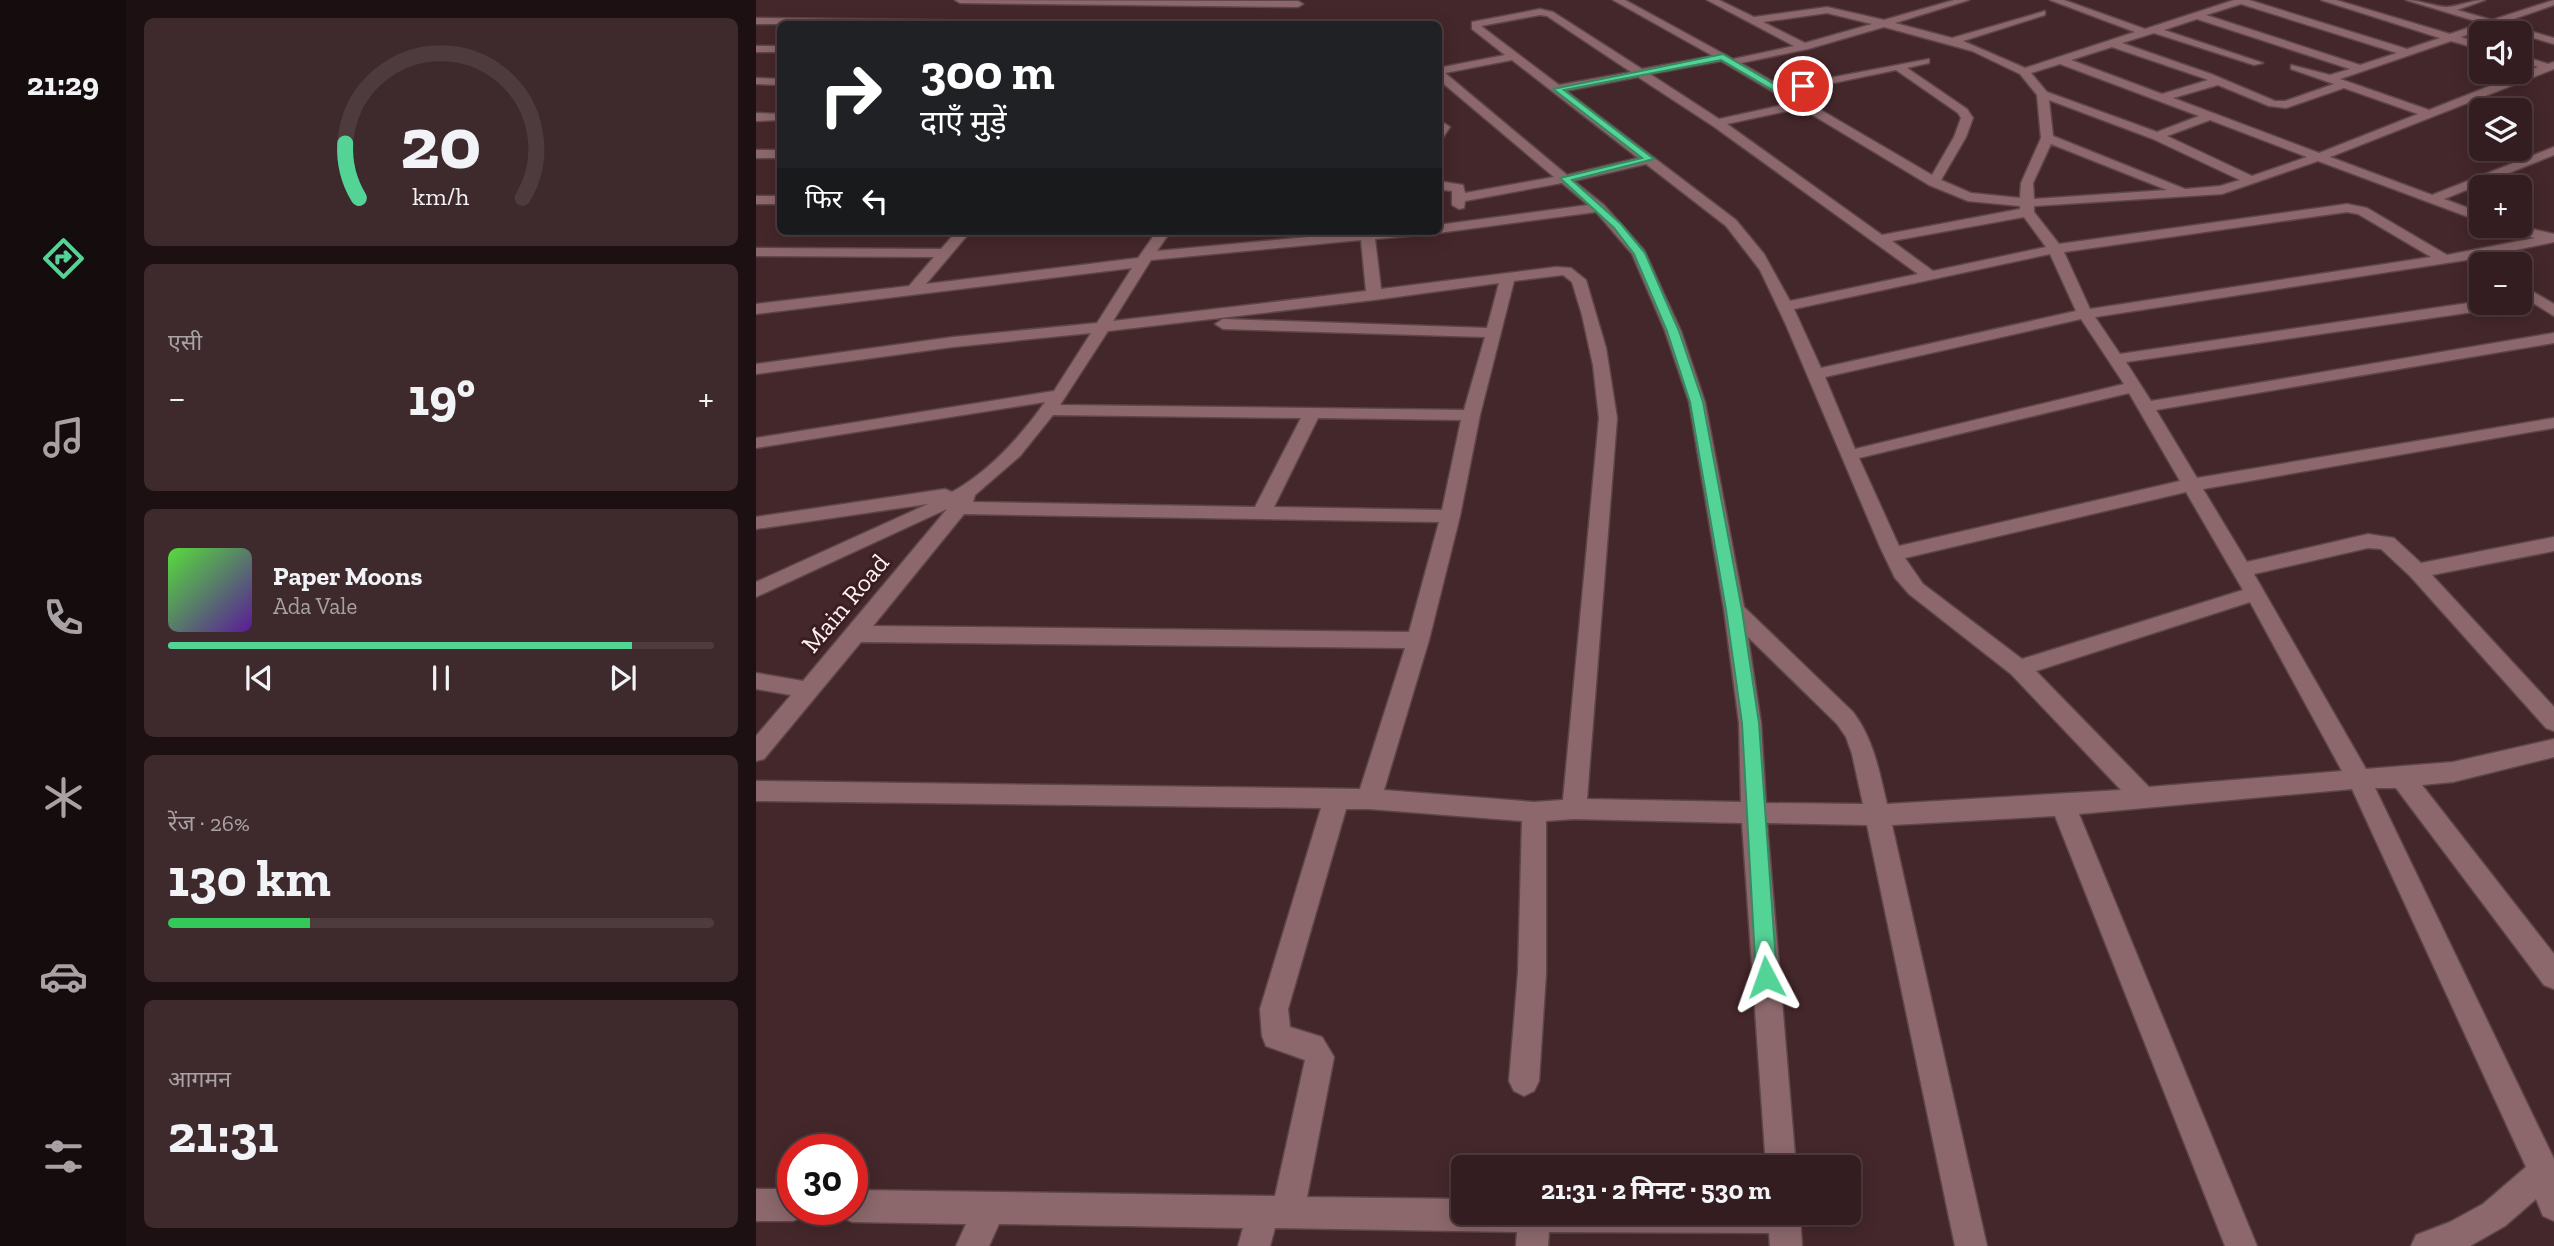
<!DOCTYPE html>
<html lang="hi">
<head>
<meta charset="utf-8">
<style>
  :root { --surface:#331d20; --page:#3e2a2d; --text:#f1f3f6; --muted:#a9a2a5; --line:#4e3b3e; --accent:#54d396 }
  body { margin:0; font-family:"Zilla Slab","Noto Sans Devanagari",serif; background:var(--page); color:var(--text); height:100vh; display:flex; flex-direction:column; font-size:26px; white-space:nowrap }
  * { box-sizing:border-box; margin:0 }
  p { font-size:23px; color:var(--muted) }
  .icon { flex:none; width:38px; height:38px; fill:none; stroke:currentColor; stroke-width:2; stroke-linecap:round; stroke-linejoin:round }
  .map { position:relative; flex:1; overflow:hidden }
  .drawer { display:flex; flex-direction:column; gap:18px; padding:18px; background:#1c1012; width:630px }
  .drawer>* { flex:none }
  .guide { position:absolute; left:21px; top:21px; width:665px; height:214px; border-radius:10px; box-shadow:0 4px 18px #0003,0 0 0 2px var(--line); background:#202124; color:#fff; overflow:hidden }
  .buttons { position:absolute; left:1713px; top:21px; display:grid; gap:14px }
  .buttons a { display:grid; place-items:center; width:63px; height:63px; border-radius:10px; background:var(--surface); box-shadow:0 4px 18px #0003,0 0 0 2px var(--line); font-size:35px }
  .speed { position:absolute; left:21px; top:1134px; display:flex; gap:14px; font-size:35px; font-weight:700; text-align:center }
  .speed>* { display:grid; place-content:center; width:91px; height:91px; border-radius:50%; background:var(--surface); box-shadow:0 4px 18px #0003,0 0 0 2px var(--line); line-height:1 }
  .speed .limit { border:10px solid #d22; background:#fff; color:#111 }
  .pin { position:absolute; display:grid; place-items:center; width:60px; height:60px; color:#fff; margin:-30px; border:4px solid #fff; border-radius:50%; box-shadow:0 2px 7px #0007 }
  .me { position:absolute; width:77px; margin:-38px; rotate:356deg; stroke-linejoin:round; filter:drop-shadow(0 0 5px #0008) }
  .turn { display:flex; align-items:center; gap:24px; height:147px; padding:0 28px; font-size:32px }
  .turn .icon { width:91px; height:91px; stroke-width:2.5 }
  .turn b { display:block; font-size:49px; line-height:60px }
  .then { display:flex; align-items:center; height:66px; padding:0 28px; background:#0003; gap:14px; font-size:26px }
  .big { font-size:52px; font-weight:700; line-height:1.1 }
  .drawer .widget { flex:1; display:flex; flex-direction:column; justify-content:center; gap:10px; min-width:0; padding:0 24px; border-radius:10px; background:var(--page) }
  .drawer .dial { align-items:center; gap:0 }
  .dial svg { height:182px; overflow:visible; fill:none; stroke:var(--line); stroke-width:7; stroke-linecap:round; text-anchor:middle }
  .dial text { fill:var(--text); stroke:none }
  .song { display:flex; align-items:center; gap:21px }
  .cover { width:84px; height:84px; border-radius:10px; background:linear-gradient(135deg,hsl(110 70% 55%),hsl(270 70% 35%)) }
  .played { height:7px; border-radius:4px; background:linear-gradient(90deg,var(--accent) 85%,var(--line) 85%) }
  .keys { display:flex; justify-content:space-around; direction:ltr }
  .heat { display:flex; justify-content:space-between; align-items:center; font-size:38px; direction:ltr }
  .charge { height:10px; border-radius:5px; background:linear-gradient(90deg,#34c759 26%,var(--line) 0) }
  .trip { position:absolute; left:695px; top:1155px; width:410px; height:70px; border-radius:10px; background:var(--surface); box-shadow:0 4px 18px #0003,0 0 0 2px var(--line); font-weight:700; line-height:70px; text-align:center }
  main { display:flex; flex:1; min-height:0 }
  .menu { display:flex; flex-direction:column; width:126px; justify-content:space-around; align-items:center; background:#140c0d; color:var(--muted) }
  .menu .icon { width:49px; height:49px }
  .menu .on { color:var(--accent) }
  .menu b { font-size:32px; color:var(--text) }
  .map>svg:first-child { display:block }
  .lines { fill:none; stroke-linecap:round; stroke-linejoin:round }
  .minor-casing { stroke:#5d4549; stroke-width:3 }
  .minor { fill:#8c686c; fill-rule:evenodd }
  .route { fill:#54d396; stroke:#378962; stroke-width:2 }
  .labels { text-anchor:middle; dominant-baseline:central; stroke-width:6; stroke-linejoin:round; paint-order:stroke }
  .street-label { font-size:26px; fill:#fef1f3; stroke:#3a1d21 }
</style>
</head>
<body>
<main>
<nav class="menu">
<b>21:29</b>
<svg class="icon on" aria-label="directions" viewBox="0 0 24 24"><path d="M12 3l9 9-9 9-9-9zM9 14v-3h6M13 9l2 2-2 2"/></svg>
<svg class="icon" aria-label="music" viewBox="0 0 24 24"><path d="M9 18V5l10-2v13"/><circle cx="6" cy="18" r="3"/><circle cx="16" cy="16" r="3"/></svg>
<svg class="icon" aria-label="phone" viewBox="0 0 24 24"><path d="M5 4h4l2 5-3 2q2 4 5 5l2-3 5 2v4C11 20 4 13 5 4z"/></svg>
<svg class="icon" aria-label="climate" viewBox="0 0 24 24"><path d="M12 3v18M4 7l16 10M4 17L20 7"/></svg>
<svg class="icon" aria-label="car" viewBox="0 0 24 24"><path d="M5 17H2v-5l4-1 3-4h7l3 4 3 1v5h-3M9 17h6M6 11h13"/><circle cx="7" cy="17" r="2"/><circle cx="17" cy="17" r="2"/></svg>
<svg class="icon" aria-label="filters" viewBox="0 0 24 24"><path d="M4 7h16M4 17h16"/><circle cx="9" cy="7" r="2"/><circle cx="15" cy="17" r="2"/></svg>
</nav>
<section class="drawer">
<div class="widget dial"><svg viewBox="0 0 100 80">
<path d="M14 69A42 42 0 1 1 86 69"/>
<path d="M14 69A42 42 0 0 1 8 45" stroke="#54d396"/>
<text x="50" y="56" font-size="32" font-weight="700">20</text>
<text x="50" y="72" font-size="11">km/h</text>
</svg></div>
<div class="widget"><p>एसी</p>
<div class="heat"><a>−</a><b class="big">19°</b><a>+</a></div>
</div>
<div class="widget">
<div class="song"><i class="cover"></i><div><b>Paper Moons</b><p>Ada Vale</p></div></div>
<div class="played"></div>
<div class="keys"><svg class="icon" aria-label="previous" viewBox="0 0 24 24"><path d="M18 5L8 12l10 7zM5 5v14"/></svg><svg class="icon" aria-label="pause" viewBox="0 0 24 24"><path d="M8 5v14M16 5v14"/></svg><svg class="icon" aria-label="next" viewBox="0 0 24 24"><path d="M6 5l10 7-10 7zM19 5v14"/></svg></div>
</div>
<div class="widget"><p>रेंज · 26%</p><b class="big">130 km</b><div class="charge"></div></div>
<div class="widget"><p>आगमन</p><b class="big">21:31</b></div>
</section>
<div class="map">
<svg width="1798" height="1246" viewBox="0 0 1798 1246">
  <rect width="100%" height="100%" fill="#44272b"/>
  <g class="lines">
    <defs>
      <g id="minor">
        <path d="M199,0L542,1L547,4L542,7L204,3Z"/>
        <path d="M857,0H869L977,59L1038,46L951,0H963L998,17L1071,7L1128,20L1198,0H1213L1139,23L1196,38L1289,11V15L1207,41L1269,68L1379,32L1294,0H1308L1389,29L1478,0H1493L1651,49L1684,38L1565,0H1580L1694,34L1726,23L1650,0C1664,0 1676,6 1690,7C1701,7 1715,0 1729,0L1701,10L1736,20L1798,0V5L1746,23L1798,38V44L1736,26L1705,37L1726,44V50L1695,41L1584,79L1673,110L1782,67L1764,61V55L1792,64L1798,62V69L1574,157L1676,195L1798,147V155L1688,199L1726,213V222L1562,161L1466,194L1278,206V212L1303,244L1591,204L1611,208L1691,255L1779,238L1743,229L1741,226H1764L1798,234V242L1717,259L1339,317L1364,354L1726,301L1753,303L1745,308L1370,362L1395,401L1798,333V343L1400,410L1441,478L1798,418V428L1447,489L1491,562L1612,534L1638,538L1665,563L1798,537V551L1676,575L1798,707V731L1790,728L1654,576L1625,549L1612,548L1498,574L1610,769L1697,762L1798,739V757L1697,782L1666,785L1798,954V989L1788,985L1640,788H1619L1798,1159V1221L1787,1216L1780,1199L1749,1226L1714,1246H1655L1660,1235L1694,1222L1727,1204L1770,1167L1596,789L1323,814L1501,1246H1469L1299,816L1136,825L1231,1246H1199L1111,825L1011,823L1040,1167H1010L986,823L818,819L790,821V973L783,1081L778,1091L768,1096L758,1091L753,1081L762,973L766,821L613,809H590L532,1009L534,1027L566,1037L578,1057L551,1197L707,1199V1213H1044L1046,1246H1014L1013,1233L793,1232L792,1246H760L761,1232L519,1228L514,1246H482L487,1228L243,1224L233,1246H200L210,1224L96,1222L85,1217L81,1209H96V1190L519,1196L549,1060L510,1046L506,1036L504,1009L565,808L0,801V781L604,789L649,648L105,642L8,759L0,761V736L35,695L0,689V673L47,681L191,509L0,597V582L172,504L0,529V517L189,489L196,492C234,471 264,437 289,402L0,448V438L298,391L335,333L197,347L0,374V364L197,337L341,323L376,268L0,314V304L153,286L178,257L0,256V248L185,249L201,231H215L170,284L382,258L401,231H415L401,251L617,231H669L662,235L619,239L625,289L800,267L815,268L830,280L850,348L861,418L831,799L985,802L983,723L968,610L933,402L909,331L876,254L840,212L682,233L676,231H682V225L832,205L806,183L709,201L708,208L703,209L696,205V191L682,189V181L707,185L709,193L798,177L682,79V68L749,55L716,29V22L784,9L797,12L886,69L957,56ZM1485,4L1641,53L1604,65L1450,15ZM1071,13L1116,24L1049,43L1007,22ZM784,15L791,16L875,72L803,85L725,26ZM1441,19L1594,69L1574,75L1535,65V69L1578,84L1529,101H1519L1455,74L1366,43L1398,33L1498,65L1507,63L1408,30ZM1128,27L1216,51L1264,74L1281,95L1285,138L1265,183L1264,198L1215,193L1185,180L1210,137L1217,118L1211,109L1151,68L1173,63V59L1026,87L985,63L1052,49ZM1356,47L1447,78L1452,80L1406,94L1315,60ZM756,60L882,158L811,175L689,73ZM965,61L1036,103L963,119L894,74ZM1304,64L1443,116L1401,132L1291,92L1275,73ZM1140,70L1202,113L1205,118L1198,137L1176,175L1034,92ZM882,77L957,126L1162,274L1034,301L1008,254L980,220L810,91ZM1462,85L1513,106L1530,108L1588,88L1662,114L1563,153L1417,98ZM1293,100L1397,139L1484,180L1464,186L1429,189L1297,136ZM1045,108L1173,185L1212,201L1264,206V209L1126,235L971,124ZM1454,120L1551,157L1496,176L1411,136ZM1295,144L1411,190L1278,199L1277,183ZM890,164L970,226L1004,270L1030,325L1124,547L1139,578L1153,594L1255,674L1365,790L1131,804C1123,771 1118,740 1097,712L988,607L949,402L925,331L888,250L848,205L818,181ZM1591,212L1602,214L1675,257L1334,309L1308,252ZM1268,217L1290,247L1177,271L1136,241ZM605,240L610,291L357,321L395,260ZM1294,254L1320,311L1065,368L1038,309ZM807,275L816,282L826,315L837,365L843,418L807,800L778,802L628,790L673,640L704,516L724,415L758,281ZM743,283L731,328L467,319L459,324L467,329L729,337L708,410L304,405L352,331L618,300ZM1325,319L1368,384L1099,449L1069,377ZM1373,393L1424,481L1143,546L1103,458ZM297,415L545,418L499,507L217,502L219,495L264,456ZM562,418L705,420L686,510L518,507ZM1430,492L1487,590L1266,659L1167,584L1149,558ZM208,514L683,522L653,632L117,626ZM1494,602L1586,771L1393,787L1280,671ZM992,637L1081,724L1090,737L1096,754L1107,804L1010,803L1005,723Z"/>
        <path d="M0,18L238,21L243,24H0Z"/>
        <rect x="0" y="46" width="24" height="6"/>
        <path d="M0,78L24,79V85L0,84Z"/>
        <path d="M0,113L24,114V120L0,121Z"/>
        <path d="M688,123L694,127L686,139H682V126Z"/>
        <rect x="0" y="150" width="24" height="8"/>
        <rect x="0" y="196" width="24" height="8"/>
        <path d="M1764,284L1798,304V316L1764,295Z"/>
        <path d="M0,1189H37V1209H51L48,1216L37,1221H0Z"/>
      </g>
    </defs>
    <use href="#minor" class="minor-casing"/>
    <use href="#minor" class="minor"/>
  </g>
  <path class="route" d="M967,54L1025,88L1047,83L1051,86L1020,92L965,60L808,90L898,159L816,180L865,224L889,253L923,331L947,402L986,610L1003,723L1021,977L1018,984L1010,987L1003,984L1000,977L986,723L970,610L934,402L911,331L878,254L858,228L804,178L886,158L797,89Z"/>
  <g class="labels">
    <g class="street-label">
      <text transform="translate(89 603) rotate(-50)">Main Road</text>
    </g>
  </g>
</svg>
<div class="buttons">
<a><svg class="icon" aria-label="sound" viewBox="0 0 24 24"><path d="M4 9h4l5-4v14l-5-4H4zM17 9q2 3 0 6"/></svg></a>
<a><svg class="icon" aria-label="layers" viewBox="0 0 24 24"><path d="M12 4l9 5-9 5-9-5zM3 14l9 5 9-5"/></svg></a>
<a>+</a>
<a>−</a>
</div>
<div class="speed"><div class="limit">30</div></div>
<div class="pin" style="left:1047px;top:86px;background:#d93025"><svg class="icon" aria-label="arrive" viewBox="0 0 24 24"><path d="M6 21V4h12l-3 4 3 4H6"/></svg></div>
<svg class="me" style="left:1010px;top:977px" viewBox="-20 -20 40 40"><path d="M0-17L14 15 0 8-14 15z" fill="#54d396" stroke="#fff" stroke-width="4"/></svg>
<div class="trip">21:31 · 2 मिनट · 530 m</div>
<div class="guide">
<div class="turn"><svg class="icon" aria-label="right" viewBox="0 0 24 24"><path d="M7 20v-9h11M14 6l5 5-5 5"/></svg><div><b>300 m</b>दाएँ मुड़ें</div></div>
<div class="then">फिर<svg class="icon" aria-label="left" viewBox="0 0 24 24"><path d="M17 20v-9H6M10 6l-5 5 5 5"/></svg></div>
</div>
</div>
</main>
</body>
</html>
